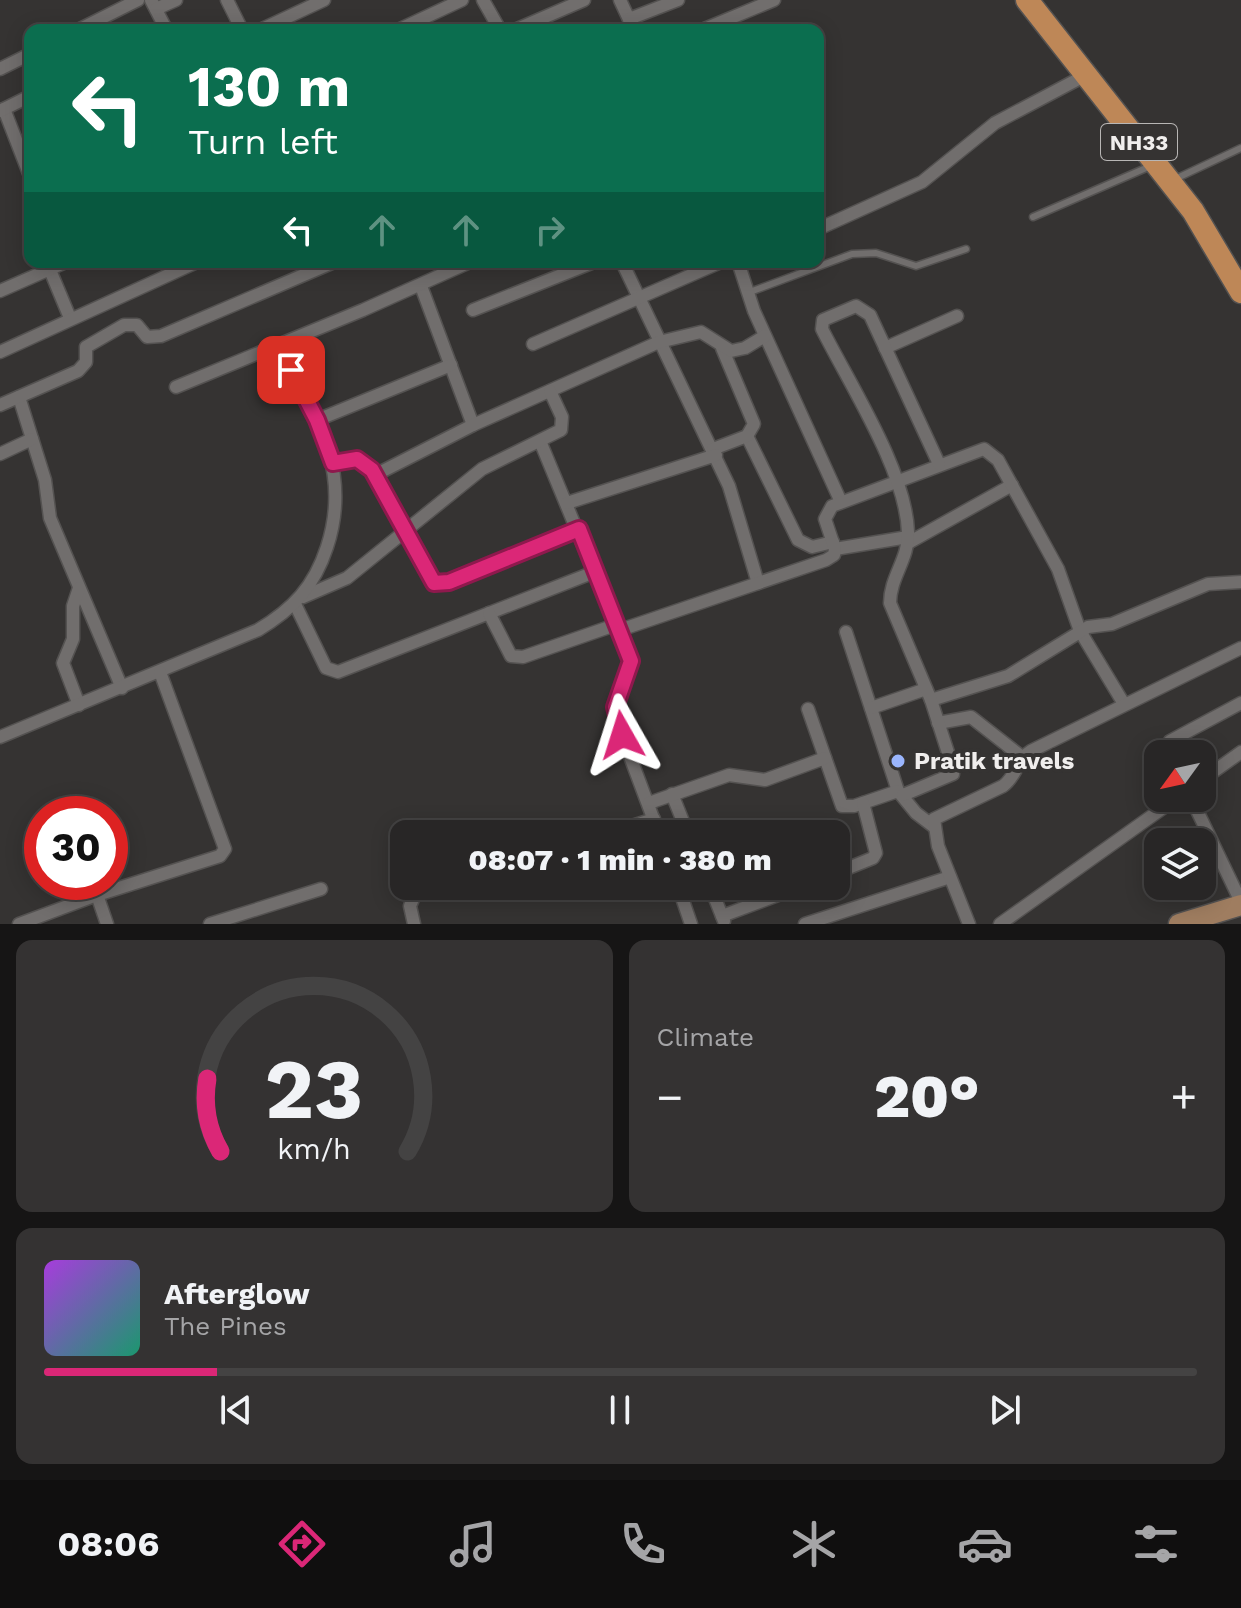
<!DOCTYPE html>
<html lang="en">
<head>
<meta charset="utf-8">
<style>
  :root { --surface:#282626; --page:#343232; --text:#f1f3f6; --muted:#a5a5a7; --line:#444343; --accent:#db2777 }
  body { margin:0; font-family:"Work Sans",sans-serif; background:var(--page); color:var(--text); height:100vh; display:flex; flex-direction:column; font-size:30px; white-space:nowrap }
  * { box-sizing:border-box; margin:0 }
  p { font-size:26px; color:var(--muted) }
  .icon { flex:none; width:44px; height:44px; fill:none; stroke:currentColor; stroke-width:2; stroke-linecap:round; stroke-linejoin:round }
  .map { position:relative; height:924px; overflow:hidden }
  .details { display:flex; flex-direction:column; gap:16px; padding:16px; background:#161515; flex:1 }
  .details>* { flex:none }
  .guide { position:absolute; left:24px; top:24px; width:800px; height:244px; border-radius:16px; box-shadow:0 4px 20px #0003,0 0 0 2px var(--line); background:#0b6e4f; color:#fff; overflow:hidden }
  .needle { width:52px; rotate:237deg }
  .tools { position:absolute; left:1144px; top:740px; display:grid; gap:16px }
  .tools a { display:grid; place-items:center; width:72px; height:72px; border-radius:16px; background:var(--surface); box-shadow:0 4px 20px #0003,0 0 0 2px var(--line); font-size:40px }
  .speed { position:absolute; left:24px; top:796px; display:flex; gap:16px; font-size:40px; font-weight:700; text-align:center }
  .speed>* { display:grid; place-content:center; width:104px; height:104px; border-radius:50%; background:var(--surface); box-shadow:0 4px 20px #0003,0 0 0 2px var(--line); line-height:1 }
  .speed .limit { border:12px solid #d22; background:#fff; color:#111 }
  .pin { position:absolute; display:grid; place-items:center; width:68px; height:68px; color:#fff; margin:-34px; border-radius:16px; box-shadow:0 4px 12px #0006 }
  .me { position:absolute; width:88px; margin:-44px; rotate:354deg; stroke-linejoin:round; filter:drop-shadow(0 0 6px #0008) }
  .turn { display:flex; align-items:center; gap:28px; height:168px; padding:0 32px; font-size:36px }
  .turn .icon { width:104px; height:104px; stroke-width:2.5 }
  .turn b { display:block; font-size:56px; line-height:68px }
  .lanes { display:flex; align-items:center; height:76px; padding:0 32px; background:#0003; justify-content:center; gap:40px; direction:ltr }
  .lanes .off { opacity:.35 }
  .big { font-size:60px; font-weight:800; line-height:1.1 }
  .details .card { flex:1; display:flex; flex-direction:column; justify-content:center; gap:12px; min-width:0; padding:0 28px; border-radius:16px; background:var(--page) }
  .details .dial { align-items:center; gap:0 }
  .dial svg { height:208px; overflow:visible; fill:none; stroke:var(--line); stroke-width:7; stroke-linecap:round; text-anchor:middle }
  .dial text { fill:var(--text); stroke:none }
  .song { display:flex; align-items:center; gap:24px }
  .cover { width:96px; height:96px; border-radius:12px; background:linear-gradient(135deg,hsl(280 70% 55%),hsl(160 70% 35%)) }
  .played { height:8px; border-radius:4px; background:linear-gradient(90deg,var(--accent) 15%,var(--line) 15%) }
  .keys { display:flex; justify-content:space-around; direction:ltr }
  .heat { display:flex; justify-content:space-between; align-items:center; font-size:44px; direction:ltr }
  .details .tiles { flex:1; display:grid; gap:16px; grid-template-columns:1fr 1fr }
  .card:last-child { grid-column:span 2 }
  .trip { position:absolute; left:390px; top:820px; width:460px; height:80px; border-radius:16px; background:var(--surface); box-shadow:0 4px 20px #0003,0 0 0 2px var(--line); font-weight:800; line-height:80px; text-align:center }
  .tabs { display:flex; height:128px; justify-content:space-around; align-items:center; background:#100f0f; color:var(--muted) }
  .tabs .icon { width:56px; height:56px }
  .tabs .on { color:var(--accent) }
  .tabs b { font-size:36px; color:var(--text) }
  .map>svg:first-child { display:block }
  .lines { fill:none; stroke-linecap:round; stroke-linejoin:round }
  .lane-casing { stroke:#545251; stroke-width:9 }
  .street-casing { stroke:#545251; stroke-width:15 }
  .primary-casing { stroke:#545251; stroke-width:23 }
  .highway-casing { stroke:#545251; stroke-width:25 }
  .lane { stroke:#716e6d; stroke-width:6 }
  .street { stroke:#716e6d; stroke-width:12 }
  .primary { stroke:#9f7d60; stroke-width:20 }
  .highway { stroke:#be8757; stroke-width:22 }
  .route-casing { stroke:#8e194d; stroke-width:20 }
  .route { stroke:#db2777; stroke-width:14 }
  .poi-dot { fill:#9ab5fd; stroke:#353332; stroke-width:3 }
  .labels { text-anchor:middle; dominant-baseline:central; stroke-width:8; stroke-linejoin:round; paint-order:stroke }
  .shield { fill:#353332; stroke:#b8b6b5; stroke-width:2 }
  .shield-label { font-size:22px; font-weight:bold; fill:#f0eeed }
  .poi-label { font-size:24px; font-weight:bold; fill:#f0eeed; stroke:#353332; text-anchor:start }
</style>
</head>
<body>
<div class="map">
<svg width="1241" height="924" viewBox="0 0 1241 924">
  <rect width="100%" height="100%" fill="#353332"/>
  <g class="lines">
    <defs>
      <g id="lane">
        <path d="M1173,180L1241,148"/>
        <path d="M1033,217L1153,165"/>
        <path d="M747,293L852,254L876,253L916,266L966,249"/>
      </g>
      <g id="street">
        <path d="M151,0L166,29L163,30"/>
        <path d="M227,0L242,30"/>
        <path d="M483,0L500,30"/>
        <path d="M620,0L634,30"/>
        <path d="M156,9L176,0"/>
        <path d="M629,19L678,0"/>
        <path d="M78,30L138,0"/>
        <path d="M260,30L324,0"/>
        <path d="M398,30L462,0"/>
        <path d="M515,30L584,0"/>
        <path d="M702,30L774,0"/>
        <path d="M0,69L30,54"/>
        <path d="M4,109L30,176"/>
        <path d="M0,111L30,96"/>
        <path d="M818,229L922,182L995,123L1086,75"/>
        <path d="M622,262L729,486L758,583"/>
        <path d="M738,262L754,311L841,502"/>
        <path d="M50,270L70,318"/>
        <path d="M421,286L473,425"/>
        <path d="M0,291L66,262"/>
        <path d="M473,310L594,262"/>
        <path d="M533,344L721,262"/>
        <path d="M885,348L957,316"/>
        <path d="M0,352L197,262"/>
        <path d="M176,387L363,310L470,262"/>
        <path d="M19,397L45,480L50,518L122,688"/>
        <path d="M0,405L78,371L86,362V347L124,325H137L147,337L161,336L334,262"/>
        <path d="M317,420L451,365"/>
        <path d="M747,436L798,540L812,547L833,542"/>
        <path d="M540,441L631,661L615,707L622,735L659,834"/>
        <path d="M713,449L747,436L754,424L722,348"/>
        <path d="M0,454L32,439"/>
        <path d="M333,463L357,459L372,470L434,583L449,582L579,529"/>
        <path d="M375,475L473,425L659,342L701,332L731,351L745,348L765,336"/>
        <path d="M567,503L716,455"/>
        <path d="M908,543L1012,485"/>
        <path d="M835,549L908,537"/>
        <path d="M303,597L347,578L482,469L561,430L562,417L550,391"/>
        <path d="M295,604L326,668L338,672L597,571"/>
        <path d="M489,613L511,656L523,657L618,624"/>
        <path d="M620,630L826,560L834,555L835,549L825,519L832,506L984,449L998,460L1058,569L1080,631L1124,704"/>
        <path d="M846,632L898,791"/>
        <path d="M931,700L1008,676L1088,627L1112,624L1208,584L1241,582"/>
        <path d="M79,705L63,663L73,639V606L79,588"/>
        <path d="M871,708L926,689"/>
        <path d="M808,709L842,806H854L898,791L916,813L933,826"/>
        <path d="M938,723L971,717L1022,757"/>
        <path d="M0,737L258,630C293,609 314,587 327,547C353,468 314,413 277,345"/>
        <path d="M1169,754L1170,741L1241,703"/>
        <path d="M1202,780L1241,752"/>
        <path d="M672,794L688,834"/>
        <path d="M903,795L953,774V768L931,700L890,603C890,577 909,559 908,532C906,471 850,385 822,329L823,320L856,306L870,315L939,464"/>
        <path d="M1191,798L1241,902"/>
        <path d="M649,803L729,775L765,780L825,758"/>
        <path d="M607,834L654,819"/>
        <path d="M836,873L873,858L876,853L863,803"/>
        <path d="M678,886L691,924"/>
        <path d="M710,886L724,921"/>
        <path d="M722,916L802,886"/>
        <path d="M19,924L97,895"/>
        <path d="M107,924L97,895L220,856L225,849L160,672"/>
        <path d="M210,924L321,889"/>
        <path d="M414,924L410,906L415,894L439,886"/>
        <path d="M805,924L950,877"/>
        <path d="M969,924L938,846L934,819L1003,786C1017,776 1016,760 1031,751L1241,648"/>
        <path d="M1000,924L1177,798"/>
      </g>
      <path id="primary" d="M1179,924L1241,905"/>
      <path id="highway" d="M1027,0L1193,211L1241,292"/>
    </defs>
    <use href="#lane" class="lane-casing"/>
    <use href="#street" class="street-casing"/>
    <use href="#primary" class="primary-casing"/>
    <use href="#highway" class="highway-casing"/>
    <use href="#lane" class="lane"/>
    <use href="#street" class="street"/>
    <use href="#primary" class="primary"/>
    <use href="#highway" class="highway"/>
  </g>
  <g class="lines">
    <defs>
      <path id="route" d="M291,370L317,420L333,463L357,459L372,470L434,583L449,582L579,529L631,661L615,707L622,735"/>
    </defs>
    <use href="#route" class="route-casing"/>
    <use href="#route" class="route"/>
  </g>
  <circle class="poi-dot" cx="898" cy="761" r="8"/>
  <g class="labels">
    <rect class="shield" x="1101" y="124" width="76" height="36" rx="6"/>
    <g class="shield-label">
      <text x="1139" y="142">NH33</text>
    </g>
    <g class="poi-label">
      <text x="914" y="761">Pratik travels</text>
    </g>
  </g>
</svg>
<div class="tools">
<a><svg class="needle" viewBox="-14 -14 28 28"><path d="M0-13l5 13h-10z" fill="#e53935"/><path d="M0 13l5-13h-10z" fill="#a5a5a7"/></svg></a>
<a><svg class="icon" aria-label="layers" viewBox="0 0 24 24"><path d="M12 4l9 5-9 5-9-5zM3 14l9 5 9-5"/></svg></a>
</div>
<div class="speed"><div class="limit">30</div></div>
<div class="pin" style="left:291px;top:370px;background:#d93025"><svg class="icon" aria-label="arrive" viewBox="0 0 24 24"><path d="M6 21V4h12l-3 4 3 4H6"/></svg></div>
<svg class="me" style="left:622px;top:735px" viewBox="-20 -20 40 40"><path d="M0-17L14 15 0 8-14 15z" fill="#db2777" stroke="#fff" stroke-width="4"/></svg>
<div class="trip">08:07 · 1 min · 380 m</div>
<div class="guide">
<div class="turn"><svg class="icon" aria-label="left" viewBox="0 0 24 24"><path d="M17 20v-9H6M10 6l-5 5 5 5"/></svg><div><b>130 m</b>Turn left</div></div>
<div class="lanes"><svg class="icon" aria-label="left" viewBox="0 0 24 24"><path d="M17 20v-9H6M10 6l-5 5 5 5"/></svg><svg class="icon off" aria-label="ahead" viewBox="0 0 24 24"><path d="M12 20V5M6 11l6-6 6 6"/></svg><svg class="icon off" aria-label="ahead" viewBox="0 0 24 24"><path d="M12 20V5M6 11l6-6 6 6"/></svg><svg class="icon off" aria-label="right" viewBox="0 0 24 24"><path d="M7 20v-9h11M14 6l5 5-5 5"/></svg></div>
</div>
</div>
<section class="details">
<div class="tiles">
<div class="card dial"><svg viewBox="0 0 100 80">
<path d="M14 69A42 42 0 1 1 86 69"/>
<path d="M14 69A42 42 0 0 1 9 41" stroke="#db2777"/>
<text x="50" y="56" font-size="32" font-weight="700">23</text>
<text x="50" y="72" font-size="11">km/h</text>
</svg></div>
<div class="card"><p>Climate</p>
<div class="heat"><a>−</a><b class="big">20°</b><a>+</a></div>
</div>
<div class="card">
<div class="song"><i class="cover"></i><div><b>Afterglow</b><p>The Pines</p></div></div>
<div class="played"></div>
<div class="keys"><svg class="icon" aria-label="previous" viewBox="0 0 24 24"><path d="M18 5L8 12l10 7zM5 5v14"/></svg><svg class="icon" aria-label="pause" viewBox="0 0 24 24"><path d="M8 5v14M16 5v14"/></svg><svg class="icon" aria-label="next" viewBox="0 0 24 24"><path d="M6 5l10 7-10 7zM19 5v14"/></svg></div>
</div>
</div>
</section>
<nav class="tabs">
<b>08:06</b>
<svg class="icon on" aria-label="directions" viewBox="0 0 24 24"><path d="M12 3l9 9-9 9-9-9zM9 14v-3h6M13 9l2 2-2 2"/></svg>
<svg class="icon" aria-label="music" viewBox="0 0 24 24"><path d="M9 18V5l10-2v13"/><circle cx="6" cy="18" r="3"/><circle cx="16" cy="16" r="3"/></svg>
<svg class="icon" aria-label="phone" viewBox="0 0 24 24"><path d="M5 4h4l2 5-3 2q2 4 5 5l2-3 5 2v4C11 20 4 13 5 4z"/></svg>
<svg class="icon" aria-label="climate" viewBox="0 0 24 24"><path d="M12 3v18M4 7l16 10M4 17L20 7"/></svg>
<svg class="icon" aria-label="car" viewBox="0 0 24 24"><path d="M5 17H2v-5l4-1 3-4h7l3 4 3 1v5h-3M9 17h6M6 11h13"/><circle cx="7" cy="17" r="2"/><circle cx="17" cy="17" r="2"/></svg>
<svg class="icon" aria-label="filters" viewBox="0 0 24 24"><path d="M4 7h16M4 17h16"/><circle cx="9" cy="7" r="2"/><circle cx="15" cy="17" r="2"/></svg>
</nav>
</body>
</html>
